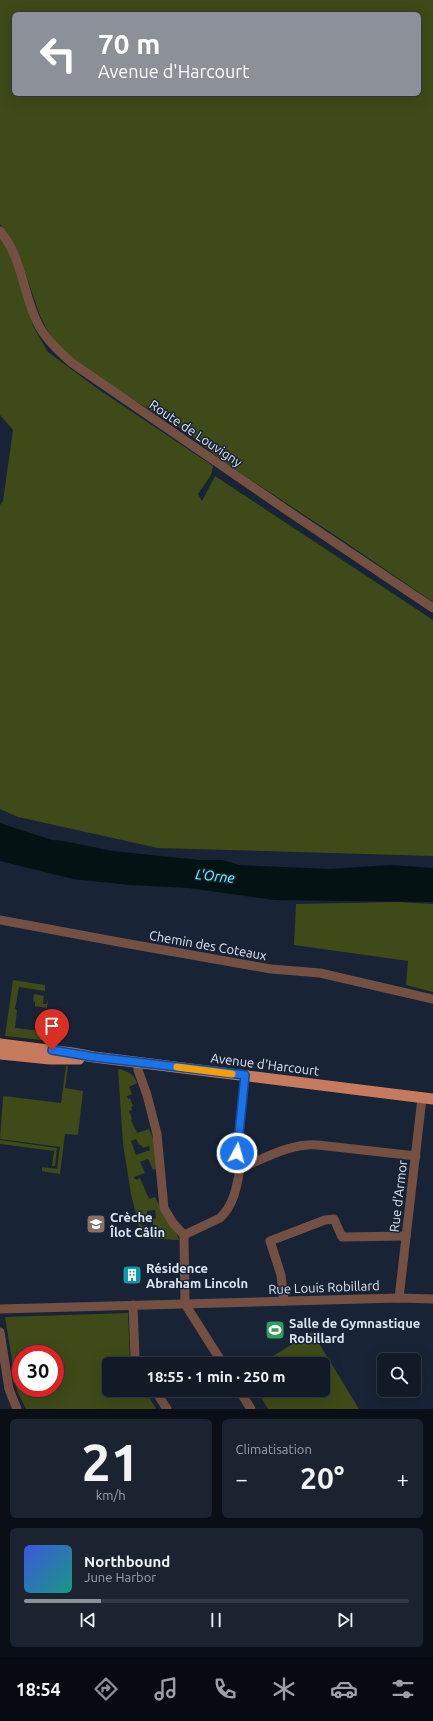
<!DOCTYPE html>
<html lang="fr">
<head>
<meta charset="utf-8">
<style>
  :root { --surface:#121a28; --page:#1b2330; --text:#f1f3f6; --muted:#9ca1a8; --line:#313845; --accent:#8c9099 }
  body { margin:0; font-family:Ubuntu,sans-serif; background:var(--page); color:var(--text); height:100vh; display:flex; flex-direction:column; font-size:15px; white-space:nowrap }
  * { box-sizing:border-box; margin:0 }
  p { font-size:13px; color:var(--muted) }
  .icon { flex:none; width:22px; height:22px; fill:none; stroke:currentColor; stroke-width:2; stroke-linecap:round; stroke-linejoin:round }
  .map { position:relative; height:1409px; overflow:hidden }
  .panel { display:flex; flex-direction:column; gap:10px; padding:10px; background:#0a0e16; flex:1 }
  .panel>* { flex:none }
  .guide { position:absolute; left:12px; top:12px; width:409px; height:84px; border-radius:6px; box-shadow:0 4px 16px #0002,0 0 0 1px var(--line); background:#8c9099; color:#fff; overflow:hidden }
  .controls { position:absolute; left:377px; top:1353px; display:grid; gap:8px }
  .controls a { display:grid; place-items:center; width:44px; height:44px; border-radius:6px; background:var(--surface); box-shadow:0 4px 16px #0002,0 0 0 1px var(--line); font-size:20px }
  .speed { position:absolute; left:12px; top:1345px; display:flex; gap:8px; font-size:20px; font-weight:700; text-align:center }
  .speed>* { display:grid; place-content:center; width:52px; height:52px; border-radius:50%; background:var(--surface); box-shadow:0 4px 16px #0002,0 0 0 1px var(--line); line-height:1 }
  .speed .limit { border:6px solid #d22; background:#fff; color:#111 }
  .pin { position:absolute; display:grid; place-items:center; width:34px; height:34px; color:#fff; margin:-41px -17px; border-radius:50% 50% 50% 0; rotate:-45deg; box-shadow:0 0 4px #0007 }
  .pin .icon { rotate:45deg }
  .me { position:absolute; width:44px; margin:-22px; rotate:6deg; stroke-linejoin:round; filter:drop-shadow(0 0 3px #0008) }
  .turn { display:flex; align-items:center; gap:14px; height:84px; padding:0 20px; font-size:18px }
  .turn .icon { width:52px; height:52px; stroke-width:2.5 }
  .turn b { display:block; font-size:28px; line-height:34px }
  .big { font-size:30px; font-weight:600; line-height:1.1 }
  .panel .card { flex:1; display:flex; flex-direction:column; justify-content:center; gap:6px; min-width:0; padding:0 14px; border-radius:6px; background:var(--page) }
  .panel .dial { align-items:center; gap:0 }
  .dial b { font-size:52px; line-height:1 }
  .song { display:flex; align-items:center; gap:12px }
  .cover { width:48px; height:48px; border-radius:6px; background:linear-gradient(135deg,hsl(230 70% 55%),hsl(170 70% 35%)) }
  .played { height:4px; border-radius:2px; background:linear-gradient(90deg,var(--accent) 20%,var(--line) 20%) }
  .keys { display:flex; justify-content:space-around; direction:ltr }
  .heat { display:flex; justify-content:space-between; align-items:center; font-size:22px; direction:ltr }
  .panel .tiles { flex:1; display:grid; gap:10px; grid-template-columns:1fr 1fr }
  .card:last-child { grid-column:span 2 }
  .trip { position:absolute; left:102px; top:1357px; width:228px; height:40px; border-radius:6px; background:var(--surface); box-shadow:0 4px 16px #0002,0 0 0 1px var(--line); font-weight:600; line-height:40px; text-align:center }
  .dock { display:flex; height:64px; justify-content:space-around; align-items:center; background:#070a10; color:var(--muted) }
  .dock .icon { width:28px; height:28px }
  .dock .current { color:var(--accent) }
  .dock b { font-size:18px; color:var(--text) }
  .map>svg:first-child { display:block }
  .green { fill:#3e4a17; fill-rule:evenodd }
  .water { fill:#031314 }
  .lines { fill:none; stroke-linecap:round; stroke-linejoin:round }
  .minor { stroke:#745042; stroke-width:9 }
  .major { stroke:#c67b5e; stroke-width:11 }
  .route-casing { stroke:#114b97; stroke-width:10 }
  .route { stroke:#1a73e8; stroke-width:7 }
  .slow { stroke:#f59e0b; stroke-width:7 }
  .labels { text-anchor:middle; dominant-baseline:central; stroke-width:3; stroke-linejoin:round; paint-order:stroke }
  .street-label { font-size:13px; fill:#dee5f2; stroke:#182335 }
  .poi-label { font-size:13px; font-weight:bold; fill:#dee5f2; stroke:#182335; text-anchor:start }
  .water-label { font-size:14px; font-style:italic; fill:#6efafc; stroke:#182335 }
</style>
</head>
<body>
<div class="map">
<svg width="433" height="1409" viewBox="0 0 433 1409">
  <rect width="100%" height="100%" fill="#182335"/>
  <g class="green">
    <path d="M0,0H433V602L345,542L224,462L185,431L104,382L63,352L49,333L40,316L20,257L8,234L0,224ZM14,14H419V94H14Z"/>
    <path d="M0,237L6,246L15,266L33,326L48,352L98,389L213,466L211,475L198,494L202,501L215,476L433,620V856L158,848L18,817L0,809V505L3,501L13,430L0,415Z"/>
    <path d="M398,902L433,904V992L406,985L408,961L294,945L296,904Z"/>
    <path d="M13,980L45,985V991L19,987L15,1009L17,1010L15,1028L51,1032L48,1036L42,1035V1040L5,1036Z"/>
    <path d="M34,994L44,996L43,1004H46L48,1000L47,1008L35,1006V1002L33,1001Z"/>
    <path d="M66,1066H68L65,1088L83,1091L78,1135L65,1134L60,1174L42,1171V1167L57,1169L60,1147L0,1139L3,1097L4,1096L61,1103Z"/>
    <path d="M118,1069C128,1071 133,1073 137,1083L129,1087L132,1094L127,1096L128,1099L130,1098L133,1106L131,1107L132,1110L129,1111L132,1119L131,1120L137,1133L149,1129L154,1141L158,1168L153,1170L148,1159L140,1162L145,1173L134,1177L136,1180L140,1178L149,1199L155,1197L166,1219L176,1232L179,1240L142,1238L131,1194L123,1144ZM136,1139L139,1145H141L143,1148L149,1146L150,1150L136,1155L131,1141ZM155,1210L156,1218L153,1219V1225H156V1233L147,1234V1225L141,1226V1223L147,1222V1211Z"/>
    <path d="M0,1140L57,1148L55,1166H52L54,1151L0,1144Z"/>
    <path d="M128,1313L130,1364H109V1390H145L156,1409H26L17,1391L5,1317ZM21,1354H55V1388H21Z"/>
    <path d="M312,1332L359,1409H268L257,1390H323V1364H260Z"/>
  </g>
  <path class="water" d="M0,823L52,840L63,841L113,851L200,860H222L239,865L330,869L391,865L433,868V902L274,900L189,888L130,885L73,879L0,861Z"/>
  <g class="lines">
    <g class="minor">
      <path d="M0,231C22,257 23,293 37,322C45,339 59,351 72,363L285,509L433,608"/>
      <path d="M0,920L124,943L271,969L320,973L433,999"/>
      <path d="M138,1062V1070L147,1095L157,1134L164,1208L173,1223L184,1235L185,1304L223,1364"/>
      <path d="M240,1168L237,1153L245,1075"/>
      <path d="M184,1235L220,1218C234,1205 237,1186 240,1168C266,1158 290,1143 318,1145L416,1156"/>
      <path d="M399,1298L422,1098"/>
      <path d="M284,1301L281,1275L270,1241L325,1220L334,1219L342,1237L406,1236"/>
      <path d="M133,1305L135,1358L139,1364"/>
      <path d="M0,1309L399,1298L433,1299"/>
      <path d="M0,1332L9,1389L17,1409"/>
      <path d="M155,1390L167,1409"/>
      <path d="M239,1390L251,1409"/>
    </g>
    <g class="major">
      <path d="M0,1044L72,1053L94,1057L433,1099"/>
      <path d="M0,1054L50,1059H79"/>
    </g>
  </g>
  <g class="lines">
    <defs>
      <path id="route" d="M52,1050L94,1057L245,1075L237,1153"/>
    </defs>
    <use href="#route" class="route-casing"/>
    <use href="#route" class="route"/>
    <path class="slow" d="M177,1067L232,1074"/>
  </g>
  <defs>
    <symbol id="school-square" viewBox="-11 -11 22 22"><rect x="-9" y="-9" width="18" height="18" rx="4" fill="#8d6e63" stroke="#182335"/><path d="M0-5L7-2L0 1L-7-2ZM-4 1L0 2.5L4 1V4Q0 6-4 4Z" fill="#fff"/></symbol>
    <symbol id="building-square" viewBox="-11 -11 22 22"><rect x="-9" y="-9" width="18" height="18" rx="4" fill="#0f9aa8" stroke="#182335"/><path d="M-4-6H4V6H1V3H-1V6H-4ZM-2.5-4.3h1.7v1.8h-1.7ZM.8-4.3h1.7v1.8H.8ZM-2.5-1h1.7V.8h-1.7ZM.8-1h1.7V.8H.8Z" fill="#fff"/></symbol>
    <symbol id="stadium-square" viewBox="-11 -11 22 22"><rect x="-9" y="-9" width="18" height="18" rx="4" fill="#2e9e5b" stroke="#182335"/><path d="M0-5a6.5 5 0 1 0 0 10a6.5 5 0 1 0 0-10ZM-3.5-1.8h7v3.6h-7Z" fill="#fff"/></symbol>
  </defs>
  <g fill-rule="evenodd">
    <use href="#school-square" x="85" y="1213" width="22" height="22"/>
    <use href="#building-square" x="121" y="1264" width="22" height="22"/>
    <use href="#stadium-square" x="264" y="1319" width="22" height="22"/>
  </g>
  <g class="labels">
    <g class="street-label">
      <text transform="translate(196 433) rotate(34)">Route de Louvigny</text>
      <text transform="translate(208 945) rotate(10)">Chemin des Coteaux</text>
      <text transform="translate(265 1064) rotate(7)">Avenue d'Harcourt</text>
      <text transform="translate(398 1196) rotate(-83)">Rue d'Armor</text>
      <text transform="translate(324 1287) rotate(-2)">Rue Louis Robillard</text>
    </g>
    <g class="poi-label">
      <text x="110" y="1217">Crèche<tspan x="110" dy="15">Îlot Câlin</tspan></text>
      <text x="146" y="1268">Résidence<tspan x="146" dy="15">Abraham Lincoln</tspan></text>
      <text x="289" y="1323">Salle de Gymnastique<tspan x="289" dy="15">Robillard</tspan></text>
    </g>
    <g class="water-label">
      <text transform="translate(215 876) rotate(6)">L'Orne</text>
    </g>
  </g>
</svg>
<div class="controls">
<a><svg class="icon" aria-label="search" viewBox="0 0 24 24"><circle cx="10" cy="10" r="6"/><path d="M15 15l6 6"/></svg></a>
</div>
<div class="speed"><div class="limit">30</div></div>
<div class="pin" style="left:52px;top:1050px;background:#d93025"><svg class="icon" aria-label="arrive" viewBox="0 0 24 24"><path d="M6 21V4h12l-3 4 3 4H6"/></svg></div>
<svg class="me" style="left:237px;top:1153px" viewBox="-20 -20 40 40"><circle r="17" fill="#1a73e8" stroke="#fff" stroke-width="3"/><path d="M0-11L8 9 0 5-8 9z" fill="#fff"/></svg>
<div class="trip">18:55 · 1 min · 250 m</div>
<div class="guide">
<div class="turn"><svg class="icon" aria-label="left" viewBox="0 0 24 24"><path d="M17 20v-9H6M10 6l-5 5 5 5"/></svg><div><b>70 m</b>Avenue d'Harcourt</div></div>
</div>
</div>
<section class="panel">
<div class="tiles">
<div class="card dial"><b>21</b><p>km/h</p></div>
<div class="card"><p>Climatisation</p>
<div class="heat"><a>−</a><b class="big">20°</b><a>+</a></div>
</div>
<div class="card">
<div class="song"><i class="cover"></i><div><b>Northbound</b><p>June Harbor</p></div></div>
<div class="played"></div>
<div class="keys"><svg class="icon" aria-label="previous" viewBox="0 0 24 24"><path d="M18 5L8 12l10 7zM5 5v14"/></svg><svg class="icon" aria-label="pause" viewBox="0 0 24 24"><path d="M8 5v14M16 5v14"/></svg><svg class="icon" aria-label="next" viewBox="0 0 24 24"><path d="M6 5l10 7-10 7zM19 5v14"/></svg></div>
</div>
</div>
</section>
<nav class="dock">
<b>18:54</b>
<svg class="icon current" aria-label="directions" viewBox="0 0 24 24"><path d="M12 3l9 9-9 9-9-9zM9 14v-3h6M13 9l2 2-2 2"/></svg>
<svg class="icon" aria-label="music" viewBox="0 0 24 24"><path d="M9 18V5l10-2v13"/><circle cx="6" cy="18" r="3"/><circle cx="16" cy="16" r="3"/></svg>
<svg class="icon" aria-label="phone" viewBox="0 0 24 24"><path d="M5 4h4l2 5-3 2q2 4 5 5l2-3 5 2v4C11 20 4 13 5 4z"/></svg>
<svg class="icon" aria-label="climate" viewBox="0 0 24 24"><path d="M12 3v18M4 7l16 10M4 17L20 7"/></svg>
<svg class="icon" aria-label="car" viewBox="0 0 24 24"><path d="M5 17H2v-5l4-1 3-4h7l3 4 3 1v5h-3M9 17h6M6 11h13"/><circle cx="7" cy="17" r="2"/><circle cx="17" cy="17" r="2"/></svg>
<svg class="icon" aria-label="filters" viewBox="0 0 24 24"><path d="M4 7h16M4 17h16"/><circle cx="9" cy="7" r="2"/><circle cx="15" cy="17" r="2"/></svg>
</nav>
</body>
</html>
